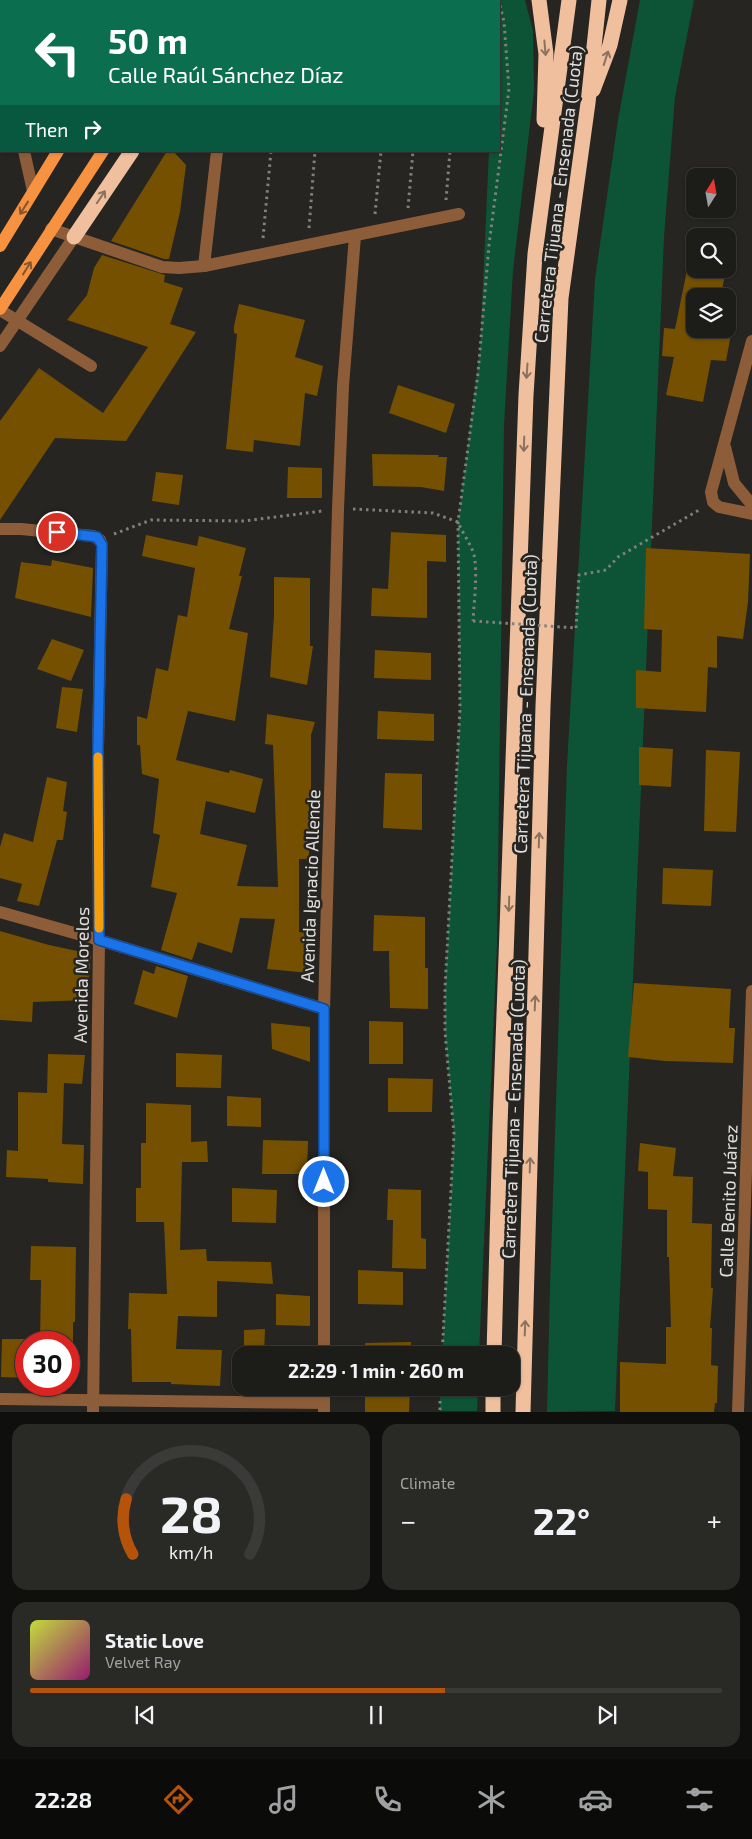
<!DOCTYPE html>
<html lang="en">
<head>
<meta charset="utf-8">
<style>
  :root { --surface:#1c1c19; --page:#292926; --text:#f1f3f6; --muted:#a0a1a2; --line:#3a3a38; --accent:#b45309 }
  body { margin:0; font-family:"Exo 2",sans-serif; background:var(--page); color:var(--text); height:100vh; display:flex; flex-direction:column; font-size:19px; white-space:nowrap }
  * { box-sizing:border-box; margin:0 }
  p { font-size:16px; color:var(--muted) }
  .icon { flex:none; width:28px; height:28px; fill:none; stroke:currentColor; stroke-width:2; stroke-linecap:round; stroke-linejoin:round }
  .map { position:relative; height:1412px; overflow:hidden }
  .sheet { display:flex; flex-direction:column; gap:12px; padding:12px; background:#0f0f0e; flex:1 }
  .sheet>* { flex:none }
  .guide { position:absolute; left:0px; top:0px; width:500px; height:152px; box-shadow:0 1px 4px #0004,0 0 0 1px var(--line); background:#0b6e4f; color:#fff; overflow:hidden }
  .needle { width:32px; rotate:11deg }
  .controls { position:absolute; left:686px; top:168px; display:grid; gap:10px }
  .controls a { display:grid; place-items:center; width:50px; height:50px; border-radius:10px; background:var(--surface); box-shadow:0 1px 4px #0004,0 0 0 1px var(--line); font-size:25px }
  .speed { position:absolute; left:15px; top:1331px; display:flex; gap:10px; font-size:25px; font-weight:700; text-align:center }
  .speed>* { display:grid; place-content:center; width:65px; height:65px; border-radius:50%; background:var(--surface); box-shadow:0 1px 4px #0004,0 0 0 1px var(--line); line-height:1 }
  .speed .limit { border:8px solid #d22; background:#fff; color:#111 }
  .pin { position:absolute; display:grid; place-items:center; width:42px; height:42px; color:#fff; margin:-21px; border:2px solid #fff; border-radius:50%; box-shadow:0 1px 5px #0007 }
  .me { position:absolute; width:55px; margin:-28px; rotate:0deg; stroke-linejoin:round; filter:drop-shadow(0 0 4px #0008) }
  .turn { display:flex; align-items:center; gap:18px; height:105px; padding:0 25px; font-size:22px }
  .turn .icon { width:65px; height:65px; stroke-width:2.5 }
  .turn b { display:block; font-size:35px; line-height:42px }
  .then { display:flex; align-items:center; height:48px; padding:0 25px; background:#0003; gap:10px; font-size:19px }
  .big { font-size:38px; font-weight:700; line-height:1.1 }
  .sheet .widget { flex:1; display:flex; flex-direction:column; justify-content:center; gap:8px; min-width:0; padding:0 18px; border-radius:15px; background:var(--page) }
  .sheet .dial { align-items:center; gap:0 }
  .dial svg { height:130px; overflow:visible; fill:none; stroke:var(--line); stroke-width:7; stroke-linecap:round; text-anchor:middle }
  .dial text { fill:var(--text); stroke:none }
  .song { display:flex; align-items:center; gap:15px }
  .cover { width:60px; height:60px; border-radius:8px; background:linear-gradient(135deg,hsl(70 70% 55%),hsl(320 70% 35%)) }
  .played { height:5px; border-radius:2px; background:linear-gradient(90deg,var(--accent) 60%,var(--line) 60%) }
  .keys { display:flex; justify-content:space-around; direction:ltr }
  .heat { display:flex; justify-content:space-between; align-items:center; font-size:28px; direction:ltr }
  .sheet .tiles { flex:1; display:grid; gap:12px; grid-template-columns:1fr 1fr }
  .widget:last-child { grid-column:span 2 }
  .trip { position:absolute; left:232px; top:1346px; width:288px; height:50px; border-radius:15px; background:var(--surface); box-shadow:0 1px 4px #0004,0 0 0 1px var(--line); font-weight:700; line-height:50px; text-align:center }
  .tab-bar { display:flex; height:80px; justify-content:space-around; align-items:center; background:#0b0b0a; color:var(--muted) }
  .tab-bar .icon { width:35px; height:35px }
  .tab-bar .on { color:var(--accent) }
  .tab-bar b { font-size:22px; color:var(--text) }
  .map>svg:first-child { display:block }
  .green { fill:#0c5435 }
  .building { fill:#745000 }
  .lines { fill:none; stroke-linecap:round; stroke-linejoin:round }
  .path { stroke:#82807d; stroke-width:3; stroke-dasharray:2.5 4; stroke-linecap:butt }
  .minor { stroke:#8d5d39; stroke-width:12 }
  .major { stroke:#f79241; stroke-width:12 }
  .highway { stroke:#f0bf9d; stroke-width:15 }
  .path-bridge { stroke:#82807d; stroke-width:3; stroke-dasharray:2.5 4; stroke-linecap:butt }
  .oneway { stroke:#8b725f }
  .oneway2 { stroke:#84562f }
  .route-casing { stroke:#114b97; stroke-width:12 }
  .route { stroke:#1a73e8; stroke-width:9 }
  .slow { stroke:#f59e0b; stroke-width:9 }
  .labels { text-anchor:middle; dominant-baseline:central; stroke-width:5; stroke-linejoin:round; paint-order:stroke }
  .street-label { font-size:18px; fill:#e1dfdd; stroke:#262521 }
</style>
</head>
<body>
<div class="map">
<svg width="752" height="1412" viewBox="0 0 752 1412">
  <rect width="100%" height="100%" fill="#262521"/>
  <g class="green">
    <path d="M495,0H525L533,31L534,90L513,271L504,425L497,943L479,1355H442L454,1134L445,1032V988L460,709L458,522L480,349L489,151H499V1Z"/>
    <path d="M640,0H694L675,97L664,237L615,1411L547,1412L550,1287L567,765L595,279L618,120Z"/>
    <path d="M440,1388H478L477,1411H440Z"/>
  </g>
  <g class="building">
    <path d="M167,151H173L186,165L180,212L169,259H164L111,241Z"/>
    <path d="M694,236H697H695V269H726L721,296H695V329H715L714,332L731,334L726,361L711,360L703,402L666,395L674,357L662,356L664,328L675,329Z"/>
    <path d="M102,255L165,275L164,282L183,288L170,324L196,332L126,441L55,438L0,520V421L39,368L103,413L148,347L67,320L87,295L94,268Z"/>
    <path d="M239,304L305,320L295,357L323,366L317,396L305,393L300,446L254,440L253,452L226,449L237,334L234,333V326Z"/>
    <path d="M398,385L455,404L446,433L389,413Z"/>
    <path d="M372,454L439,455L438,457H447L444,491L421,487L373,486Z"/>
    <path d="M288,467L322,468V498H287Z"/>
    <path d="M156,472L183,475L179,505L152,501Z"/>
    <path d="M391,532L446,535V562L427,561V618L371,616L372,588L388,589Z"/>
    <path d="M146,535L197,546L199,536L246,548L239,576H242L229,629L248,633L235,721L188,711L176,760L229,773L230,770L263,779L255,813L206,801L200,834L247,845L237,886L278,887L273,745L265,744L267,714L315,722L311,735V807H309V859H299V932L314,933L309,973L267,969L275,919L240,918L232,953L198,942L192,960L161,950L177,893L151,887L160,835L153,833L159,779L142,774L140,745H137V716L147,719L156,668L168,671L178,615L187,617L195,568L142,556Z"/>
    <path d="M646,548L750,554L748,602L743,639L717,636V668L708,667L706,712L636,708V670L661,672L662,630L644,629Z"/>
    <path d="M52,560L93,568L91,617L15,598L21,562L51,566Z"/>
    <path d="M274,577L310,578V646H313L307,685L270,677L274,615Z"/>
    <path d="M52,639L84,650L71,681L37,669Z"/>
    <path d="M375,650L431,653V680L374,678Z"/>
    <path d="M62,687L83,689L77,732L56,728Z"/>
    <path d="M378,711L434,714V741L377,739Z"/>
    <path d="M639,747L673,749L671,787L639,785Z"/>
    <path d="M706,750L740,752L736,832L704,831Z"/>
    <path d="M385,773L422,774V830L383,828Z"/>
    <path d="M47,777L67,782L63,811L67,812L63,840H57L39,906L17,901L22,884L0,878V847L4,833L33,842Z"/>
    <path d="M663,868L713,870L711,906L662,904Z"/>
    <path d="M374,915L425,917V968H428V1009L390,1008L389,951H373Z"/>
    <path d="M0,931L49,945L91,954L87,1000L33,1002L32,1022L0,1020Z"/>
    <path d="M156,966L188,976L177,1018L134,1004L143,970L154,974Z"/>
    <path d="M634,983L731,989L729,1028H735L733,1063L665,1061L628,1057Z"/>
    <path d="M369,1021L403,1022V1064H369Z"/>
    <path d="M271,1023L310,1027V1062L272,1049Z"/>
    <path d="M176,1053L222,1055L221,1088L176,1087Z"/>
    <path d="M48,1054L85,1055L82,1084L64,1083L62,1144L84,1145L83,1184L48,1182V1179L6,1177L7,1150L18,1151V1092L47,1093Z"/>
    <path d="M388,1078L433,1079L432,1112H388Z"/>
    <path d="M227,1096L261,1098V1127L227,1126Z"/>
    <path d="M146,1103L191,1105V1142L207,1141L208,1162H182L180,1250L206,1249L207,1261L271,1262L273,1284L217,1281V1317L178,1316L176,1349L222,1350L220,1386L171,1384V1382H132L131,1329H128L129,1293L167,1294L164,1222H136V1188H141V1143H146Z"/>
    <path d="M263,1140L308,1141L307,1174H262Z"/>
    <path d="M640,1143L676,1148L673,1176L693,1177L692,1223L712,1224L711,1288H713L710,1328H712L711,1365L718,1366L717,1403H715L714,1412H620V1362L666,1364V1327H671L669,1257H667V1210L648,1209V1172L638,1171Z"/>
    <path d="M232,1188L277,1190L276,1223L232,1222Z"/>
    <path d="M388,1189L421,1190V1238L426,1239V1269L392,1268L393,1220H387Z"/>
    <path d="M31,1246L76,1247L75,1322H73V1342H40L41,1280H30Z"/>
    <path d="M358,1270L403,1272V1305L358,1304Z"/>
    <path d="M276,1294L310,1296V1326L276,1325Z"/>
    <path d="M265,1329L264,1355H244V1330Z"/>
    <path d="M2,1339H26V1378L1,1377Z"/>
    <path d="M411,1342V1355H365V1343Z"/>
    <path d="M365,1388H410L409,1412H365Z"/>
  </g>
  <g class="lines">
    <g class="path">
      <path d="M328,1V0"/>
      <path d="M394,1V0"/>
      <path d="M424,1V0"/>
      <path d="M463,1V0"/>
      <path d="M446,200L450,151"/>
      <path d="M408,208L413,151"/>
      <path d="M375,214L381,151"/>
      <path d="M309,228L315,151"/>
      <path d="M263,238L271,151"/>
      <path d="M353,509L433,513L458,522C463,535 474,547 475,561C477,580 474,602 473,621"/>
      <path d="M114,534L151,520L244,521L322,511"/>
      <path d="M576,628L579,575L606,570L618,557L699,510"/>
      <path d="M442,1355L454,1134L445,1032V988L460,709L458,522L478,373L489,245L509,89L504,22L499,1"/>
      <path d="M440,1388V1412"/>
    </g>
    <g class="minor">
      <path d="M0,120L1,121"/>
      <path d="M24,151L33,191"/>
      <path d="M51,229L162,267L179,268L204,266L459,214"/>
      <path d="M204,266L217,151"/>
      <path d="M0,310L91,366"/>
      <path d="M752,341L711,492L713,502L719,507L752,514"/>
      <path d="M0,346L74,237"/>
      <path d="M725,447L734,483L752,505"/>
      <path d="M0,529H21L93,536L100,540L102,545L98,748L99,940L93,1412"/>
      <path d="M0,912L99,940L324,1009"/>
      <path d="M324,1355V1009L338,509L343,386L355,236"/>
      <path d="M0,1399L324,1403"/>
      <path d="M324,1412V1388"/>
      <path d="M738,1412L752,991"/>
    </g>
    <g class="major">
      <path d="M161,1V0"/>
      <path d="M205,1L206,0"/>
      <path d="M0,246L58,151"/>
      <path d="M0,309L103,151"/>
    </g>
    <g class="highway">
      <path d="M539,0L546,54L544,120"/>
      <path d="M137,1L138,0"/>
      <path d="M233,1L234,0"/>
      <path d="M593,90L610,45L620,0"/>
      <path d="M74,237L132,151"/>
      <path d="M494,1355L500,1126L526,395L535,254L569,0"/>
      <path d="M493,1412V1388"/>
      <path d="M523,1412L543,706L561,298L588,103L599,0"/>
    </g>
    <path class="path-bridge" d="M473,621L576,628"/>
  </g>
  <defs><path id="oneway-shaft" d="M-6 0H5M1.5-3L5.5 0L1.5 3" fill="none" stroke-width="1.6" stroke-linecap="round" stroke-linejoin="round" transform="scale(1.25)"/></defs>
  <g class="oneway">
    <use href="#oneway-shaft" transform="translate(545 48) rotate(85)"/>
    <use href="#oneway-shaft" transform="translate(606 58) rotate(-72)"/>
    <use href="#oneway-shaft" transform="translate(101 197) rotate(-56)"/>
    <use href="#oneway-shaft" transform="translate(527 371) rotate(94)"/>
    <use href="#oneway-shaft" transform="translate(524 444) rotate(92)"/>
    <use href="#oneway-shaft" transform="translate(539 840) rotate(-88)"/>
    <use href="#oneway-shaft" transform="translate(509 904) rotate(92)"/>
    <use href="#oneway-shaft" transform="translate(535 1003) rotate(-88)"/>
    <use href="#oneway-shaft" transform="translate(530 1165) rotate(-88)"/>
    <use href="#oneway-shaft" transform="translate(525 1328) rotate(-88)"/>
  </g>
  <g class="oneway2">
    <use href="#oneway-shaft" transform="translate(24 208) rotate(122)"/>
    <use href="#oneway-shaft" transform="translate(27 268) rotate(-58)"/>
  </g>
  <g class="lines">
    <defs>
      <path id="route" d="M57,532L97,537L102,545L98,748L99,940L324,1009V1182"/>
    </defs>
    <use href="#route" class="route-casing"/>
    <use href="#route" class="route"/>
    <path class="slow" d="M98,757L99,928"/>
  </g>
  <g class="labels">
    <g class="street-label">
      <text transform="translate(558 194) rotate(-83)">Carretera Tijuana - Ensenada (Cuota)</text>
      <text transform="translate(525 704) rotate(-88)">Carretera Tijuana - Ensenada (Cuota)</text>
      <text transform="translate(310 886) rotate(-88)">Avenida Ignacio Allende</text>
      <text transform="translate(81 975) rotate(-89)">Avenida Morelos</text>
      <text transform="translate(513 1109) rotate(-88)">Carretera Tijuana - Ensenada (Cuota)</text>
      <text transform="translate(728 1201) rotate(-88)">Calle Benito Juárez</text>
    </g>
  </g>
</svg>
<div class="controls">
<a><svg class="needle" viewBox="-14 -14 28 28"><path d="M0-13l5 13h-10z" fill="#e53935"/><path d="M0 13l5-13h-10z" fill="#a0a1a2"/></svg></a>
<a><svg class="icon" aria-label="search" viewBox="0 0 24 24"><circle cx="10" cy="10" r="6"/><path d="M15 15l6 6"/></svg></a>
<a><svg class="icon" aria-label="layers" viewBox="0 0 24 24"><path d="M12 4l9 5-9 5-9-5zM3 14l9 5 9-5"/></svg></a>
</div>
<div class="speed"><div class="limit">30</div></div>
<div class="pin" style="left:57px;top:532px;background:#d93025"><svg class="icon" aria-label="arrive" viewBox="0 0 24 24"><path d="M6 21V4h12l-3 4 3 4H6"/></svg></div>
<svg class="me" style="left:324px;top:1182px" viewBox="-20 -20 40 40"><circle r="17" fill="#1a73e8" stroke="#fff" stroke-width="3"/><path d="M0-11L8 9 0 5-8 9z" fill="#fff"/></svg>
<div class="trip">22:29 · 1 min · 260 m</div>
<div class="guide">
<div class="turn"><svg class="icon" aria-label="left" viewBox="0 0 24 24"><path d="M17 20v-9H6M10 6l-5 5 5 5"/></svg><div><b>50 m</b>Calle Raúl Sánchez Díaz</div></div>
<div class="then">Then<svg class="icon" aria-label="right" viewBox="0 0 24 24"><path d="M7 20v-9h11M14 6l5 5-5 5"/></svg></div>
</div>
</div>
<section class="sheet">
<div class="tiles">
<div class="widget dial"><svg viewBox="0 0 100 80">
<path d="M14 69A42 42 0 1 1 86 69"/>
<path d="M14 69A42 42 0 0 1 10 35" stroke="#b45309"/>
<text x="50" y="56" font-size="32" font-weight="700">28</text>
<text x="50" y="72" font-size="11">km/h</text>
</svg></div>
<div class="widget"><p>Climate</p>
<div class="heat"><a>−</a><b class="big">22°</b><a>+</a></div>
</div>
<div class="widget">
<div class="song"><i class="cover"></i><div><b>Static Love</b><p>Velvet Ray</p></div></div>
<div class="played"></div>
<div class="keys"><svg class="icon" aria-label="previous" viewBox="0 0 24 24"><path d="M18 5L8 12l10 7zM5 5v14"/></svg><svg class="icon" aria-label="pause" viewBox="0 0 24 24"><path d="M8 5v14M16 5v14"/></svg><svg class="icon" aria-label="next" viewBox="0 0 24 24"><path d="M6 5l10 7-10 7zM19 5v14"/></svg></div>
</div>
</div>
</section>
<nav class="tab-bar">
<b>22:28</b>
<svg class="icon on" aria-label="directions" viewBox="0 0 24 24"><path d="M12 3l9 9-9 9-9-9zM9 14v-3h6M13 9l2 2-2 2"/></svg>
<svg class="icon" aria-label="music" viewBox="0 0 24 24"><path d="M9 18V5l10-2v13"/><circle cx="6" cy="18" r="3"/><circle cx="16" cy="16" r="3"/></svg>
<svg class="icon" aria-label="phone" viewBox="0 0 24 24"><path d="M5 4h4l2 5-3 2q2 4 5 5l2-3 5 2v4C11 20 4 13 5 4z"/></svg>
<svg class="icon" aria-label="climate" viewBox="0 0 24 24"><path d="M12 3v18M4 7l16 10M4 17L20 7"/></svg>
<svg class="icon" aria-label="car" viewBox="0 0 24 24"><path d="M5 17H2v-5l4-1 3-4h7l3 4 3 1v5h-3M9 17h6M6 11h13"/><circle cx="7" cy="17" r="2"/><circle cx="17" cy="17" r="2"/></svg>
<svg class="icon" aria-label="filters" viewBox="0 0 24 24"><path d="M4 7h16M4 17h16"/><circle cx="9" cy="7" r="2"/><circle cx="15" cy="17" r="2"/></svg>
</nav>
</body>
</html>
